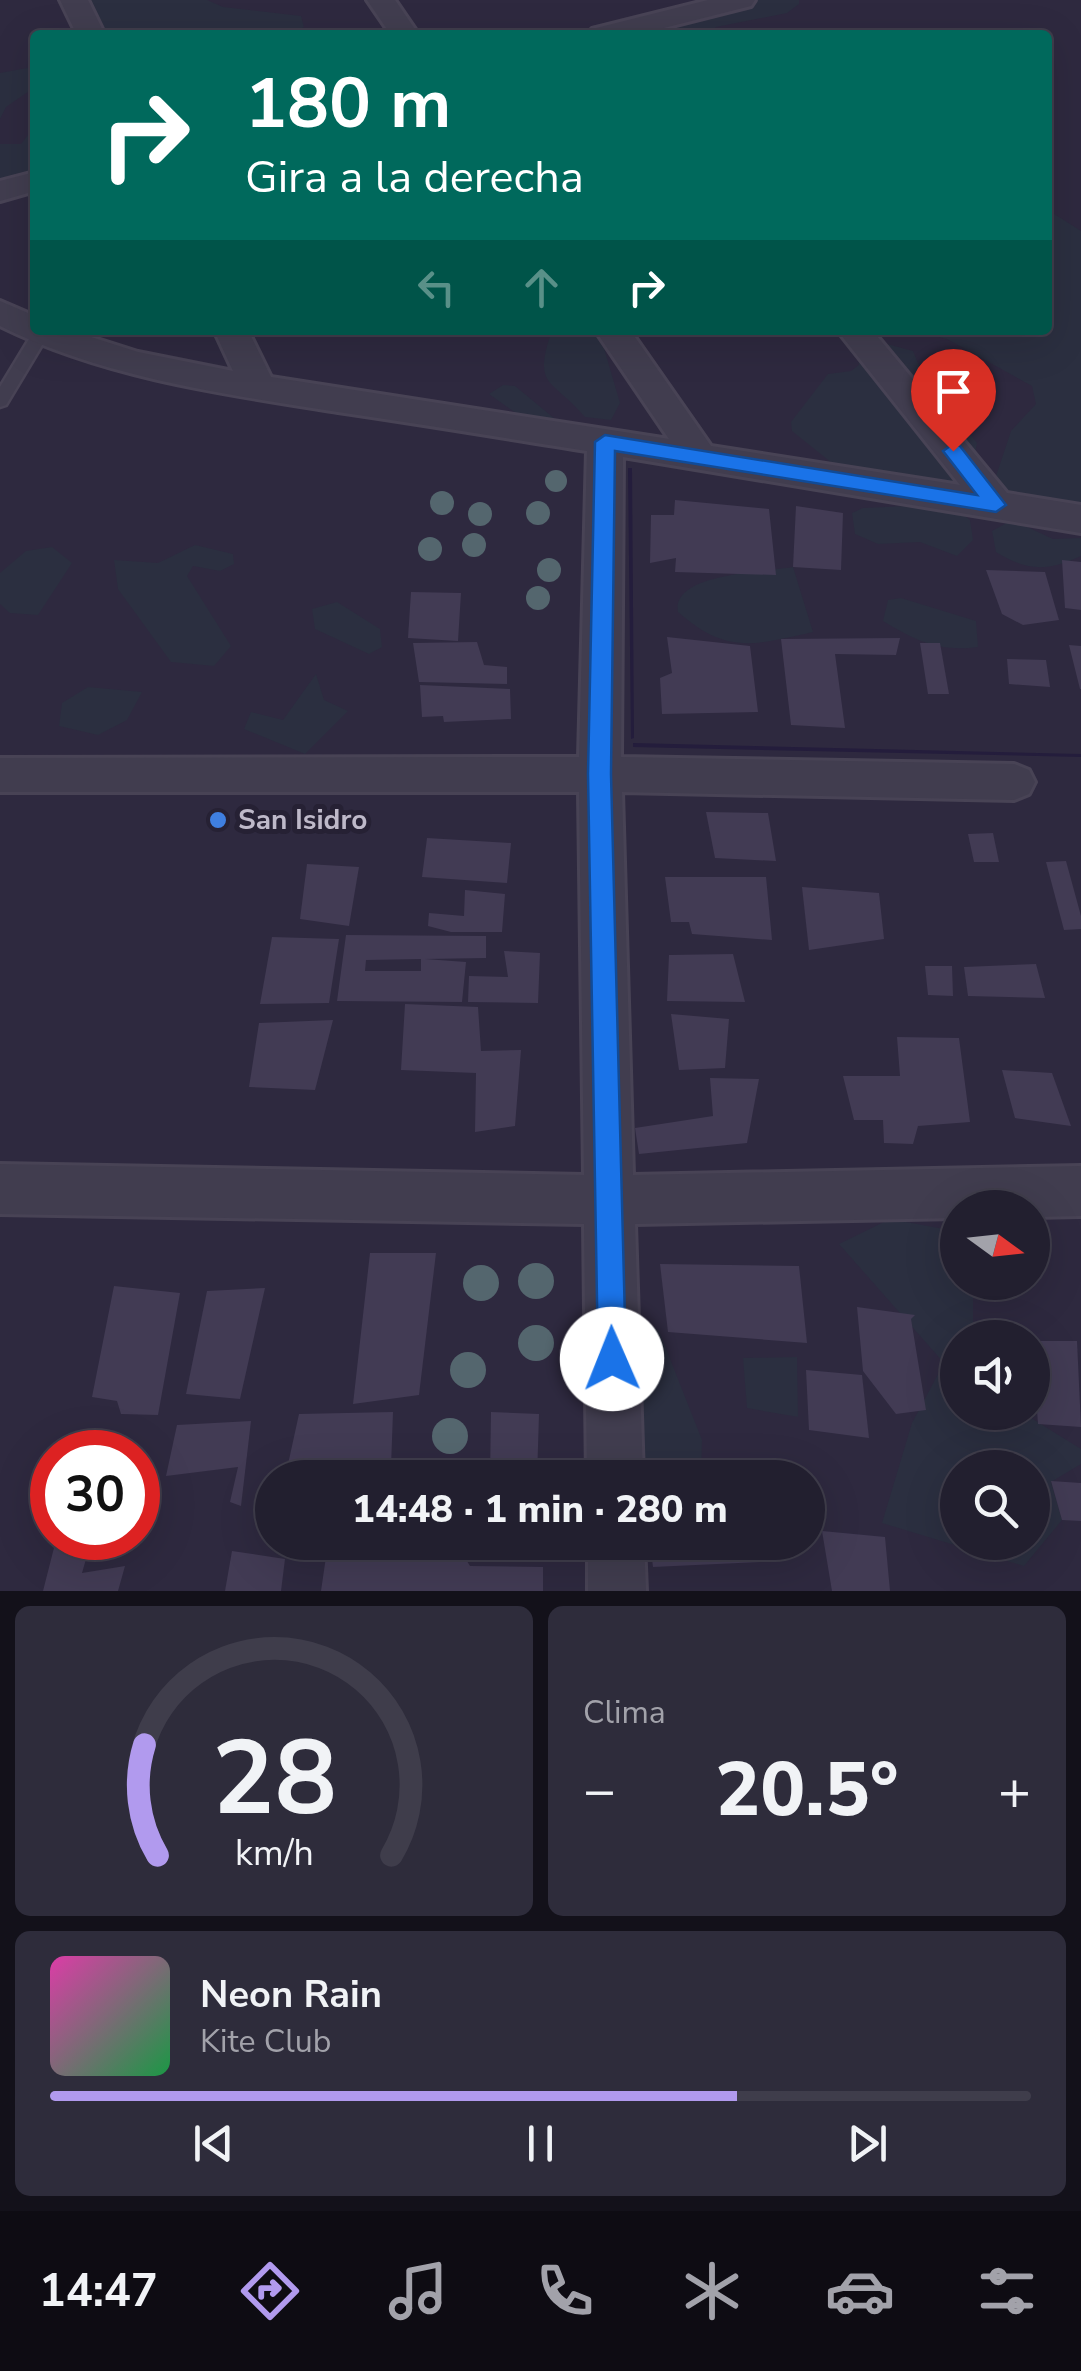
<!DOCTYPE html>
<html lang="es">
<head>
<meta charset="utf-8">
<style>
  :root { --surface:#221f2f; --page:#2e2c3b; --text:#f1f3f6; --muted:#a2a2aa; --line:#3f3d4b; --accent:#b19aee }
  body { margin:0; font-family:"Nunito Sans",sans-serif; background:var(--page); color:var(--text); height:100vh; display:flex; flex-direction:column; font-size:38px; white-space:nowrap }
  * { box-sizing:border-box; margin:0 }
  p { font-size:32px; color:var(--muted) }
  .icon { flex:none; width:55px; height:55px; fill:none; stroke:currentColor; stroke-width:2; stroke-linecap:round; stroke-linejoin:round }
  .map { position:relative; height:1591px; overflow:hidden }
  .side { display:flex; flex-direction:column; gap:15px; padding:15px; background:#13111a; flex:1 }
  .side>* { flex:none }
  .banner { position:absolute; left:30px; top:30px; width:1022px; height:305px; border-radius:10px; box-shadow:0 10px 40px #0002,0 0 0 2px var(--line); background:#00695c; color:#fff; overflow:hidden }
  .needle { width:65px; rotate:105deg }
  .tools { position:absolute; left:940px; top:1190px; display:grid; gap:20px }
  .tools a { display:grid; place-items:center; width:110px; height:110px; border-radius:50%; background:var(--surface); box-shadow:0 10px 40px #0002,0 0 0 2px var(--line); font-size:50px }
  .speed { position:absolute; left:30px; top:1430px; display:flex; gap:20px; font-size:50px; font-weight:700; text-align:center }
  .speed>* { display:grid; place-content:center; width:130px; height:130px; border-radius:50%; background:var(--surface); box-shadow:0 10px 40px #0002,0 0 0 2px var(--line); line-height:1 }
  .speed .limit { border:15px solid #d22; background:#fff; color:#111 }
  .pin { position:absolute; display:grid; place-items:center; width:85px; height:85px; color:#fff; margin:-102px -42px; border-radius:50% 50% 50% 0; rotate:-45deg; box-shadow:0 0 10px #0007 }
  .pin .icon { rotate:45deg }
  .me { position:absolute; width:110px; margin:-55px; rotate:359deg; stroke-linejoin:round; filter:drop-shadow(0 0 8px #0008) }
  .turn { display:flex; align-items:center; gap:35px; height:210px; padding:0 50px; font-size:45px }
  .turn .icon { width:130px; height:130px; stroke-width:2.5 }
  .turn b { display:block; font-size:70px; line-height:85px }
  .lanes { display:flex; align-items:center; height:95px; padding:0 50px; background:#0003; justify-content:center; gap:50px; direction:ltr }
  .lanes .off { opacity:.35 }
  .big { font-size:75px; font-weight:800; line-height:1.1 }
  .side .card { flex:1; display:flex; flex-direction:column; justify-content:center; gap:15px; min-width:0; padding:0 35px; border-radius:15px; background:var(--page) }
  .side .dial { align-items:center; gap:0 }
  .dial svg { height:260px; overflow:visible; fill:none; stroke:var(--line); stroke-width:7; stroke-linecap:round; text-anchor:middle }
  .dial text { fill:var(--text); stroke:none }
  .song { display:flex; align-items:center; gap:30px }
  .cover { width:120px; height:120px; border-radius:15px; background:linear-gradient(135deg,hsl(320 70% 55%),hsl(140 70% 35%)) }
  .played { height:10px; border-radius:5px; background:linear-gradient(90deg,var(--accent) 70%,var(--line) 70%) }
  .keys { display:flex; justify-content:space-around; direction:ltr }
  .heat { display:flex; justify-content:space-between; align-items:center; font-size:55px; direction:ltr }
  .side .tiles { flex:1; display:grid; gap:15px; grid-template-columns:1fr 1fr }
  .card:last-child { grid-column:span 2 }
  .trip { position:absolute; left:255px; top:1460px; width:570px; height:100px; border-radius:50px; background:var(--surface); box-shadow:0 10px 40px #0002,0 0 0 2px var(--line); font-weight:800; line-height:100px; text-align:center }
  .menu { display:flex; height:160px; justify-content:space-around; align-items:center; background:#0e0c13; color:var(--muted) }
  .menu .icon { width:70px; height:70px }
  .menu .on { color:var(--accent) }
  .menu b { font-size:45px; color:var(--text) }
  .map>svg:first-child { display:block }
  .green { fill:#2b2f40; fill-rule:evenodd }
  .water { fill:#241d3c }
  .building { fill:#423b54; fill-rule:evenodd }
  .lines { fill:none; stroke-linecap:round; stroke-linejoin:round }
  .lane-casing { stroke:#484355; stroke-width:5 }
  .street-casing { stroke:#484355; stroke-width:6 }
  .lane { fill:#413d4f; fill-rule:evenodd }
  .street { fill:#413d4f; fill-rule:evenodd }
  .tree { fill:#54666e }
  .route { fill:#1a73e8; stroke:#114b97; stroke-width:2.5 }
  .shop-dot { fill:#3f7fe0; stroke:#262134; stroke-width:4 }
  .labels { text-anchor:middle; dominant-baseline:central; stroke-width:10; stroke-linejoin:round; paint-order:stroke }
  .poi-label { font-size:28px; font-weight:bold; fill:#beb9c9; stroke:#262134; text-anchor:start }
</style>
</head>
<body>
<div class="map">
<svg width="1081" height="1591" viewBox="0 0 1081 1591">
  <rect width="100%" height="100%" fill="#2e293f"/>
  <g class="green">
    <path d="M69,0H207L223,7L301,16L304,27L292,35H109L93,15Z"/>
    <path d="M695,0H799V4L787,13L716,27L709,35H656L695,8Z"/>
    <path d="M27,68L35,70V87L6,107L0,119V73Z"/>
    <path d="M35,126V182L0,188V144H21Z"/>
    <path d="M1048,210L1081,231V509C1051,506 1015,505 995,479L1011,431L1036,404L1032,386L947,339L909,330H1048Z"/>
    <path d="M565,330L601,338L620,403L611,420L585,417C552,378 533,388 551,333Z"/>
    <path d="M865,338L913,351L922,373L977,443L971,473L958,490L913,488L877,471L837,467L792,431L791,422L828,374L851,371L859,365L855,340Z"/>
    <path d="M503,385L515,386L555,419L556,433L542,432L489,394Z"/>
    <path d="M949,504L970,520L973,540L957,556L920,542L878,544L855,534L852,513L863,508Z"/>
    <path d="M1012,520L1053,539L1081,538V556C1049,571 1028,572 996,552L992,531Z"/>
    <path d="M195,545L233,554L234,564L220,571L193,566L187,576L231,646L214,666L171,662L118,589L114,560L158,563Z"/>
    <path d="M52,547L72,563L38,615L10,613L0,604V573L26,551Z"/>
    <path d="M793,567L813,632C754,645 727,655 678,612C671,573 765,572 793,567Z"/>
    <path d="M901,598L976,621L978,647C939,652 916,641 883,621L888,600Z"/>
    <path d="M337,602L380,629L382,647L369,654L315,629L312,609Z"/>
    <path d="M316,674L324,700L348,711L305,754L244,729L251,712L283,720Z"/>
    <path d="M88,687L142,692L127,720L98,735L59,726L62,703Z"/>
    <path d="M890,1219L949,1230L957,1238L958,1282L973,1283V1337L958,1338V1412L1023,1413L1081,1449V1464L1051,1482L1062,1520L1024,1566L882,1523L912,1423L944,1363L839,1244ZM958,1468H1032V1542H958Z"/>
    <path d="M643,1319L659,1331L702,1440L701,1477H613L626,1321Z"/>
    <path d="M797,1357L798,1417L747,1408L743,1358Z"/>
  </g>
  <g class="water">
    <path d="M628,468H632L634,738L631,739Z"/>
    <path d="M633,743L1081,754V757L633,747Z"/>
  </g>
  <g class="building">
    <path d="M675,500L769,509L776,575L675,572L676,558L650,563L651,515H674Z"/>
    <path d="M796,506L843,513L841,570L793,567Z"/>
    <path d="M1062,560L1081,562V610L1065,608Z"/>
    <path d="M986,570L1045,572L1059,620L1023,625L1002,614Z"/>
    <path d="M411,592L461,593L458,641L408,638Z"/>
    <path d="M667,637L750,646L758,712L662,714L660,678L672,673Z"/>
    <path d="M900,638L896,655L835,654L845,728L791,725L781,639Z"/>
    <path d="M477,642L484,665L507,667V684L419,682L413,643Z"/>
    <path d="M920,643H940L949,694H928Z"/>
    <path d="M1069,645L1081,646V689H1080Z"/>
    <path d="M1007,659L1046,660L1050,687L1009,684Z"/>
    <path d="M420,685L510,689L511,719L444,722L443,716L422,717Z"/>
    <path d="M706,812L768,813L776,861L715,858Z"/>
    <path d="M993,833L999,862H974L968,834Z"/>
    <path d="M427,838L511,843L507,883L422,877Z"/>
    <path d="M1066,861L1081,916V929L1064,930L1046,862Z"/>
    <path d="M307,864L359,867L349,926L300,919Z"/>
    <path d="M665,877H766L772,940L692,934L689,922H671Z"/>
    <path d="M802,887L879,893L884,939L809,950Z"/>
    <path d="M465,890L505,894L502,932H451L428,926L429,913L464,916Z"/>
    <path d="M346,935L486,936V958L425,959L466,962L462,1002L337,1001ZM421,959V971H365L366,960Z"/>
    <path d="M272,937L339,939L329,1003L260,1004Z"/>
    <path d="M504,951L540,953L538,1003L468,1002L469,976L508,977Z"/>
    <path d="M733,954L745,1002L667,1001L669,955Z"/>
    <path d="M1036,964L1045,998L968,996L964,967Z"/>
    <path d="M925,966H952L953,996L928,995Z"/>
    <path d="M405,1004L478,1007L481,1051L521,1050L515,1126L475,1132L476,1073L401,1070Z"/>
    <path d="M671,1014L729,1019L725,1068L679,1070Z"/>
    <path d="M333,1020L315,1090L249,1087L259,1023Z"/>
    <path d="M897,1037L959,1038L970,1122L918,1126L913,1144L884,1143L883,1120H854L843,1076H900Z"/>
    <path d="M1002,1070L1052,1073L1071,1126L1015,1118Z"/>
    <path d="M710,1078L759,1079L747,1143L639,1154L635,1128L713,1116Z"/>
    <path d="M370,1253H436L419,1395L353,1404Z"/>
    <path d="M660,1264L799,1266L807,1343L668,1332Z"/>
    <path d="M114,1286L180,1293L158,1415L121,1414L117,1401L92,1397Z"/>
    <path d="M265,1288L240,1399L186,1394L207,1291Z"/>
    <path d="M857,1307L915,1315L911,1319L926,1410L896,1414L863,1371Z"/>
    <path d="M1032,1341H1077L1081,1427L1038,1424Z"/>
    <path d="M806,1370L862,1375L869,1438L809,1430Z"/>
    <path d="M393,1412L391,1467L340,1464L338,1478H285L299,1414Z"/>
    <path d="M491,1412L539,1414L537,1478H490Z"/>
    <path d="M251,1421L241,1506L230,1502L238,1467L166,1476L177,1425Z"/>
    <path d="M1051,1481L1081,1483V1521L1062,1520Z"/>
    <path d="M822,1531L885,1537L890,1591H832Z"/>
    <path d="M81,1538H92L82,1573L125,1566L118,1591H43L56,1540Z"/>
    <path d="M650,1542H761L760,1562L653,1567Z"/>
    <path d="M328,1543H456L470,1566L543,1567V1591H321Z"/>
    <path d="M232,1551L285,1559L281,1591H225Z"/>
  </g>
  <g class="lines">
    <defs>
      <path id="lane" d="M41,330L48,335L6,405L0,407V387L34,331Z"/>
      <g id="street">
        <path d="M60,0H88L105,35H77Z"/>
        <path d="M367,0H395L419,35H391Z"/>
        <path d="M708,0H755L751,6L636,35H588L592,29Z"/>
        <path d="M35,172V191L0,201V181Z"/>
        <path d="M0,301L35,316V330H69L138,352L233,371L214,330H248L271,377L669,439L595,330H630L711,446L960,485L837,330H872L1007,493L1081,505V533L623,457L621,757L1014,764L1029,770L1035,782L1029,794L1014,800L622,792L633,1175L1081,1166V1216L1032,1217V1208H958V1218L635,1224L643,1478H587L584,1224L0,1214V1164L584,1175L579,792H0V758L579,757L587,451C504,438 421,424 338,412C224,394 105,378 0,326Z"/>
        <path d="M588,1542H644L646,1591H588Z"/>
      </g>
    </defs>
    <use href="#lane" class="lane-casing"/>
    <use href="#street" class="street-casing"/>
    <use href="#lane" class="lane"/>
    <use href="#street" class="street"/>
  </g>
  <g class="tree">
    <circle cx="556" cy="481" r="11"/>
    <circle cx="442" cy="503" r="12"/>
    <circle cx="538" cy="513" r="12"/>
    <circle cx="480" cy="514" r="12"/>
    <circle cx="474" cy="545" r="12"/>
    <circle cx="430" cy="549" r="12"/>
    <circle cx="549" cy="570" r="12"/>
    <circle cx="538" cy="598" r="12"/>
    <circle cx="536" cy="1281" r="18"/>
    <circle cx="481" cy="1283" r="18"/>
    <circle cx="536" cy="1343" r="18"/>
    <circle cx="468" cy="1370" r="18"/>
    <circle cx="450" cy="1436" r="18"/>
  </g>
  <path class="route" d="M605,435L977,495L943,451L953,444L960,446L1006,505L996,512L615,451L611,774L626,1359L622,1369L612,1373L602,1369L598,1359L588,774L595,442Z"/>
  <circle class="shop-dot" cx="218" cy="820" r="10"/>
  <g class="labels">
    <g class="poi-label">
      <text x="238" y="820">San Isidro</text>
    </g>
  </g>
</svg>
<div class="tools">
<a><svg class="needle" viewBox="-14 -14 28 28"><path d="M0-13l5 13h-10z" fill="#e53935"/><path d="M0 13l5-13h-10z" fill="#a2a2aa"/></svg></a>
<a><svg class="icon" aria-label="sound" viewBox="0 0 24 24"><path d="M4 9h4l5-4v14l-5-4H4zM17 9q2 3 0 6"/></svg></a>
<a><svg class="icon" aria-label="search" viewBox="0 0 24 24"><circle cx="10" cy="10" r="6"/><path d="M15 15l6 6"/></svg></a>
</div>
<div class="speed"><div class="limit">30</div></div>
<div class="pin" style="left:953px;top:451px;background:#d93025"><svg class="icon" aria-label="arrive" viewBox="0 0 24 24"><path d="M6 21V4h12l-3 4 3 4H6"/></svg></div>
<svg class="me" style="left:612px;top:1359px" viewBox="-20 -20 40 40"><circle r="19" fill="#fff"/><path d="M0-13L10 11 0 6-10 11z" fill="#1a73e8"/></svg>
<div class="trip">14:48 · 1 min · 280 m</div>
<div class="banner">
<div class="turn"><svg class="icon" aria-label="right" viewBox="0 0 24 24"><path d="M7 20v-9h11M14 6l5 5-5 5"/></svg><div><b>180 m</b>Gira a la derecha</div></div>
<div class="lanes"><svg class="icon off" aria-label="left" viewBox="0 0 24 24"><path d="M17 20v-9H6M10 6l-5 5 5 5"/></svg><svg class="icon off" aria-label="ahead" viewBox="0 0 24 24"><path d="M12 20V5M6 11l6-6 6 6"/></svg><svg class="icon" aria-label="right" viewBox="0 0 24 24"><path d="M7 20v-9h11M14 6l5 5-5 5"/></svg></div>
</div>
</div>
<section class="side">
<div class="tiles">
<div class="card dial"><svg viewBox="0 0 100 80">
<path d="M14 69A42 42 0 1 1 86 69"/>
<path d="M14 69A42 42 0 0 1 10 35" stroke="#b19aee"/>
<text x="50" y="56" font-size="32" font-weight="700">28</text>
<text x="50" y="72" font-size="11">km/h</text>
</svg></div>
<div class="card"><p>Clima</p>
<div class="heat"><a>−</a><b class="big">20.5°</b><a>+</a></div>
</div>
<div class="card">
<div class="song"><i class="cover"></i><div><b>Neon Rain</b><p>Kite Club</p></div></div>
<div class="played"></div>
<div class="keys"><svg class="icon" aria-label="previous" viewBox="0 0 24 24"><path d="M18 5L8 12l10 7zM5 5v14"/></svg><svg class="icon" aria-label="pause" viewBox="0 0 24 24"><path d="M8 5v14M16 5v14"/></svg><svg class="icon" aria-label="next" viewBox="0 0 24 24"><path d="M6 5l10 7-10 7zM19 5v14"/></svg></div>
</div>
</div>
</section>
<nav class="menu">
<b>14:47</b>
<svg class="icon on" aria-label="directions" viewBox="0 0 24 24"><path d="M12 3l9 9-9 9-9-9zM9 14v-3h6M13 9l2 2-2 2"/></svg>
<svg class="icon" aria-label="music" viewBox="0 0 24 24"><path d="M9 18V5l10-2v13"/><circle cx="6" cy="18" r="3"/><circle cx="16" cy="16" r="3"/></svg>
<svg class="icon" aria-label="phone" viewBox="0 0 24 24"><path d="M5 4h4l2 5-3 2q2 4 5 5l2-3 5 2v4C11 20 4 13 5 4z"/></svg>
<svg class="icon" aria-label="climate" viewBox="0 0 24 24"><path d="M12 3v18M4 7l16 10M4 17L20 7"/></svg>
<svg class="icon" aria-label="car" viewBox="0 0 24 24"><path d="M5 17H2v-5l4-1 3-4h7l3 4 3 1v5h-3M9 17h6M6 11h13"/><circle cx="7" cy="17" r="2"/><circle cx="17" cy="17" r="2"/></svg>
<svg class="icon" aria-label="filters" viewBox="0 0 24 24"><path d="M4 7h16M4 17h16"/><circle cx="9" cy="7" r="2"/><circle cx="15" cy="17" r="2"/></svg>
</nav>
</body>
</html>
